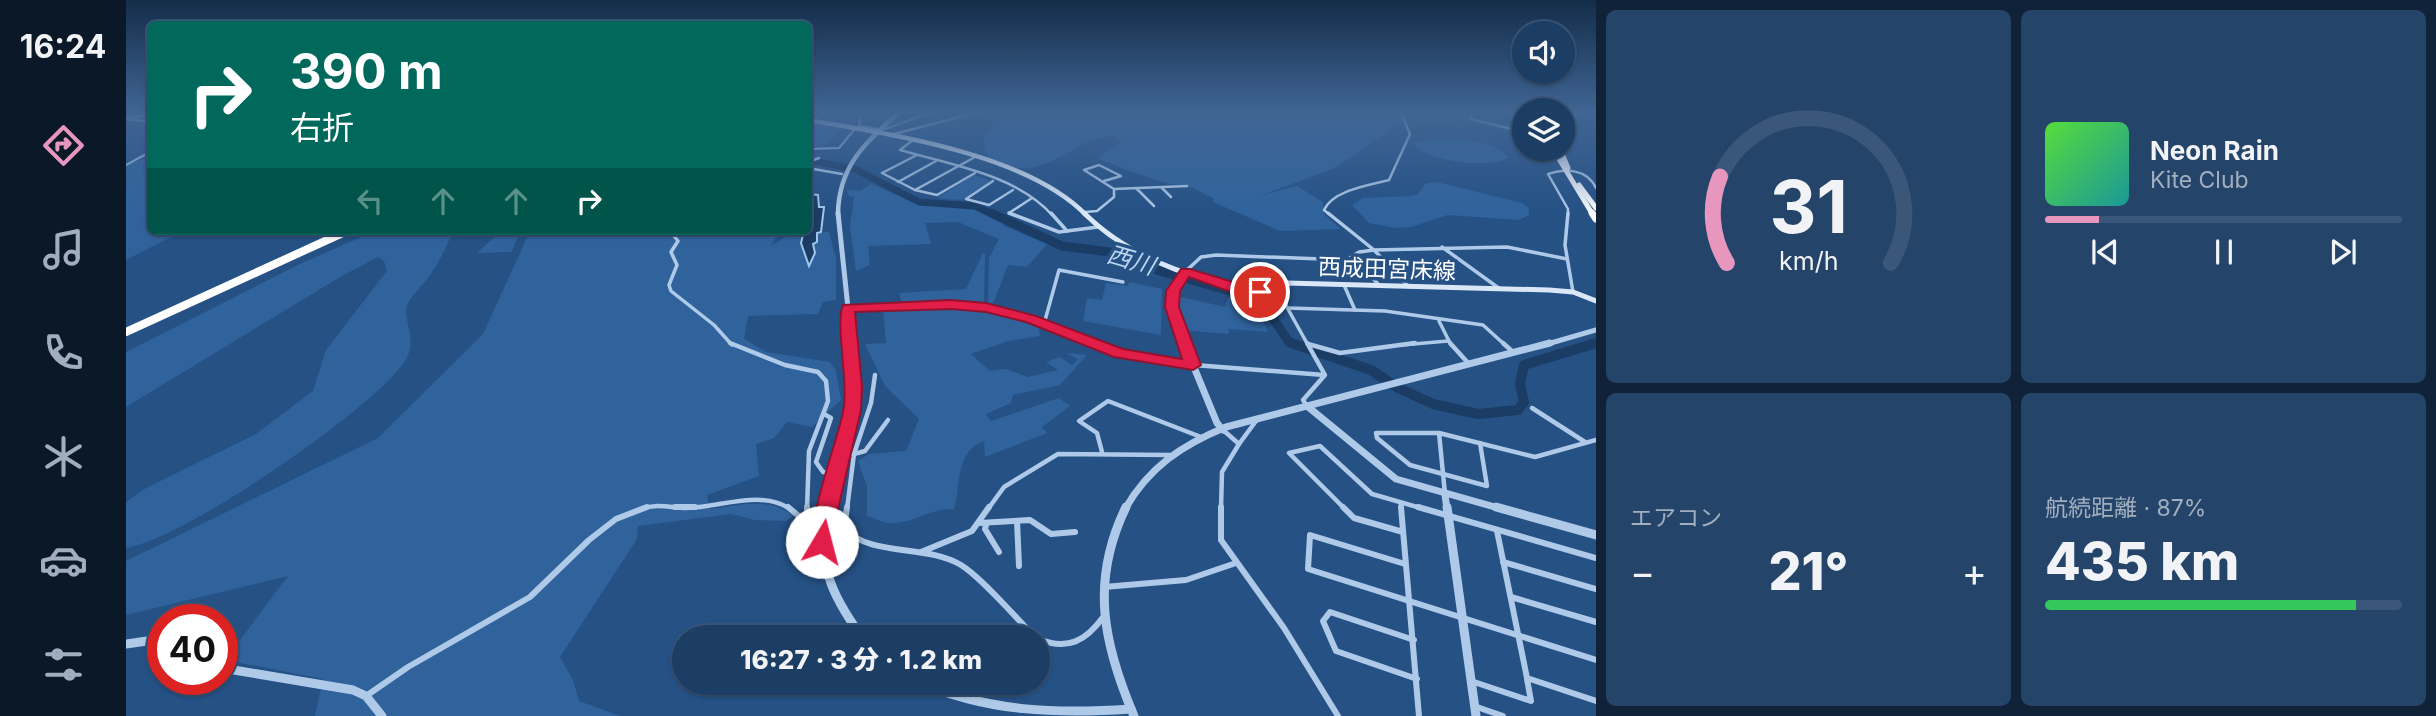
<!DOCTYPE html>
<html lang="ja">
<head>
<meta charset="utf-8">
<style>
  :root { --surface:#1c3d64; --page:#25446a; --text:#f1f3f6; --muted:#a0aebf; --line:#3a5678; --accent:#e797bd }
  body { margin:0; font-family:Inter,"Noto Sans JP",sans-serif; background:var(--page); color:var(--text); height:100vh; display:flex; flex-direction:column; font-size:26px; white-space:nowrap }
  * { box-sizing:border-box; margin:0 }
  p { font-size:23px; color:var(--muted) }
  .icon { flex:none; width:38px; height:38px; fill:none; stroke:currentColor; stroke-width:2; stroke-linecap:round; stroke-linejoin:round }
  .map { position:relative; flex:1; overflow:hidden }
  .panel { display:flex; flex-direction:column; gap:10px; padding:10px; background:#0f2237; width:840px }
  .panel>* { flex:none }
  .hud { position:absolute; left:21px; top:21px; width:665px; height:214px; border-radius:10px; box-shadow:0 2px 5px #0004,0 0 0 2px var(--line); background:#00695c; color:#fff; overflow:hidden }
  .buttons { position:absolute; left:1386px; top:21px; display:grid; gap:14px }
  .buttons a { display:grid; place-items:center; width:63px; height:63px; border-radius:50%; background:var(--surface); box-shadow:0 2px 5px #0004,0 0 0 2px var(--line); font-size:35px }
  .speed { position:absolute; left:21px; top:604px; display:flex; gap:14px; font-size:35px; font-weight:700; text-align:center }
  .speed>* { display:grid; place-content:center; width:91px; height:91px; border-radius:50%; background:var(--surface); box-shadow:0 2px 5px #0004,0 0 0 2px var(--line); line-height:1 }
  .speed .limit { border:10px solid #d22; background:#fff; color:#111 }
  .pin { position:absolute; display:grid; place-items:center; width:60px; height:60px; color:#fff; margin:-30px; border:4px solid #fff; border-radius:50%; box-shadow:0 2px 7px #0007 }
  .me { position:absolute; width:77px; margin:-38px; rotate:8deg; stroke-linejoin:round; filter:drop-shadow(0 0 5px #0008) }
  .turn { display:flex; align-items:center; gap:24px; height:147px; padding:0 28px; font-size:32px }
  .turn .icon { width:91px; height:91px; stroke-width:2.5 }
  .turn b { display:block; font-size:49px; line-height:60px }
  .lanes { display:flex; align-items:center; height:66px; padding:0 28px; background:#0003; justify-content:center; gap:35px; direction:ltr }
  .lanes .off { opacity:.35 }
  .big { font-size:52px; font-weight:800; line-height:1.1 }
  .panel .widget { flex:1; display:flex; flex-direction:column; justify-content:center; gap:10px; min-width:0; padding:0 24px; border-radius:10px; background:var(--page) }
  .panel .dial { align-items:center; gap:0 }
  .dial svg { height:182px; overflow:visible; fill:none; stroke:var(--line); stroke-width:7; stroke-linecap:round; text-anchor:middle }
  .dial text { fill:var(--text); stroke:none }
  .song { display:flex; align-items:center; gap:21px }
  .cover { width:84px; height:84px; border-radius:10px; background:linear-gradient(135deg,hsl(110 70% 55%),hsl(180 70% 35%)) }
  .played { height:7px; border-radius:4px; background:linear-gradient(90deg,var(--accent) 15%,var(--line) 15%) }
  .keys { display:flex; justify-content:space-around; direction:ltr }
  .heat { display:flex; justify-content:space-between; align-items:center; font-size:38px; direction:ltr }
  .charge { height:10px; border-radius:5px; background:linear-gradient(90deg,#34c759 87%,var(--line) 0) }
  .panel .tiles { flex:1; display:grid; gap:10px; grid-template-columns:repeat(2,1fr) }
  .trip { position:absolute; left:546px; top:625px; width:378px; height:70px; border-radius:35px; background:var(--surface); box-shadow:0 2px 5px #0004,0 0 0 2px var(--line); font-weight:800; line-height:70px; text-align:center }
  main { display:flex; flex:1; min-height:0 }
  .dock { display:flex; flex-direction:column; width:126px; justify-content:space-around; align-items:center; background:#0b1828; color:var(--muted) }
  .dock .icon { width:49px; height:49px }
  .dock .selected { color:var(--accent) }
  .dock b { font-size:32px; color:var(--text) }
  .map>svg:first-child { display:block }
  .green { fill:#30639c }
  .water { fill:#1a3c65; stroke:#a3c5e9; stroke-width:2 }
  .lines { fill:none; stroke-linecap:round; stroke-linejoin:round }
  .stream { stroke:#a3c5e9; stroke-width:2 }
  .river-far2 { stroke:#1a3c65; stroke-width:7 }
  .river-far1 { stroke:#1a3c65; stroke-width:9 }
  .river { stroke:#1a3c65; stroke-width:10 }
  .minor-far3 { stroke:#afcae8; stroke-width:2.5 }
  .minor-far2 { stroke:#afcae8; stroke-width:3.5 }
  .minor-far1 { stroke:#afcae8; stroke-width:4.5 }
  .minor { stroke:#afcae8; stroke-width:6 }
  .tertiary-far3 { stroke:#afcae8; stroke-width:4.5 }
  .tertiary-far2 { stroke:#afcae8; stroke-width:5 }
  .tertiary-far1 { stroke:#afcae8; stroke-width:7 }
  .tertiary { stroke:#afcae8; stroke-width:9 }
  .secondary-far1 { stroke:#d9e7f7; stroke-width:4.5 }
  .secondary { stroke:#d9e7f7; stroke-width:5 }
  .trunk-far1 { stroke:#f8fafe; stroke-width:5 }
  .trunk { stroke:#f8fafe; stroke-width:7 }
  .motorway { stroke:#fff; stroke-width:8 }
  .route { fill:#e11d48; stroke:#92132f; stroke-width:2 }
  .labels { text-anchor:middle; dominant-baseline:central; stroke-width:7; stroke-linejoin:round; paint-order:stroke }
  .street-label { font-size:23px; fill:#fff; stroke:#255185 }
  .water-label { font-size:24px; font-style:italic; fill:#bbd4ef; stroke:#255185 }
</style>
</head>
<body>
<main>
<nav class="dock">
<b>16:24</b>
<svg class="icon selected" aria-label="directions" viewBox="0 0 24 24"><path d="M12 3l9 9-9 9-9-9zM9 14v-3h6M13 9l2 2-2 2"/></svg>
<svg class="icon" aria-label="music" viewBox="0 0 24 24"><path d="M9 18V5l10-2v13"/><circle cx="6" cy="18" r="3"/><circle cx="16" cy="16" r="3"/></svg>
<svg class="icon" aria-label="phone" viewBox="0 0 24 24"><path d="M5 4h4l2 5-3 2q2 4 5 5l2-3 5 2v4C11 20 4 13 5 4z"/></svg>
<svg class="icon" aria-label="climate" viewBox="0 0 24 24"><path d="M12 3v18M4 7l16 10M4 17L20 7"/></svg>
<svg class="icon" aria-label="car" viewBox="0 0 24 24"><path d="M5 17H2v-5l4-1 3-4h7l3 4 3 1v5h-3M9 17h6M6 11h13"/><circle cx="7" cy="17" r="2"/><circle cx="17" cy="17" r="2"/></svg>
<svg class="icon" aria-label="filters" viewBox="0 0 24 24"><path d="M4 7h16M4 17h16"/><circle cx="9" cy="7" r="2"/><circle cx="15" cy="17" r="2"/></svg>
</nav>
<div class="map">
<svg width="1470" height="716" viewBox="0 0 1470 716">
  <rect width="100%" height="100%" fill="#255185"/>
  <g class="green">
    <path d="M899,112H1344L1352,120L1283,122L1268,127L1209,168L1136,195L1171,186L1197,202L1198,214L1214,229L1154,231L1087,202L1088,199L1067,188L1035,182L974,160L973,157L996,142L990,136C949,135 926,180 876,165C860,160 858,153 858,137L867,127Z"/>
    <path d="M682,122L717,128L698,147L683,146Z"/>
    <path d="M1307,139C1331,138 1366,139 1383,158C1361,169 1302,162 1287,144Z"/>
    <path d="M24,157V174L18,178L24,183V231H57L0,260V164Z"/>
    <path d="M848,175L866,181L836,200L811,198Z"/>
    <path d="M1311,182L1396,203L1403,208V215L1393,220L1322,215L1285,227L1270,228L1243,223L1226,205L1237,198L1285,196L1292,194L1300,183Z"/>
    <path d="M745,184C760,190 775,198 791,203C814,210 865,198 878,226L921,244L901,267L882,265L867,304L862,303L863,258L873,239L832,222L799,223L805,244L742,246L744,265L730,271L724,226L728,197L723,196L721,190L734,191Z"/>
    <path d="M249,231H327C320,248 313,263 302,278C296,286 287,294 282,303C274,319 295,340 277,364C242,412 58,539 0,548V502L20,488L130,434L187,391L200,350L261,271L258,261L252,257L214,277L0,407V352L176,263Z"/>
    <path d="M375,231H395L385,252L351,253Z"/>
    <path d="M404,231H655L644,246L670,231H678L675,243L687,244L691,233L703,232L710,258V300L697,302L692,314L622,316L618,339L640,352L704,362L710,371L715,400L686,427L661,422L648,438L630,444L633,476L581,495L584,509C612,506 643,496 667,516L660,521L629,520L605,514L512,526L511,539L434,657L447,680L453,701L494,716H189L197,679L99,660L162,576L0,615V561L252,438L357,334Z"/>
    <path d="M857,253L859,254L858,302L855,304L822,301L776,303L773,293L840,289Z"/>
    <path d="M1003,282L1036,289L1035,335L957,321L961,298L976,300L980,283L1002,286Z"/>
    <path d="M1051,296L1099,307L1102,297C1120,303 1135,313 1142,332L1102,329L1103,334L1057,330Z"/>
    <path d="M815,308L861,312L913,327L914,336L882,341L845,354L864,371L880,369L902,377L932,370L920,362L934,357L946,365L952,359L940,353L961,355L934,385L887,395L885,403L860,414L865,421L933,398L944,406L916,427L921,433L859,457L858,441C829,451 835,485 828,509C803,508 785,525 762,523C756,522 747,518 741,516V486L732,461L743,454L780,451L793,419L759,386L739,344L760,343L757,311Z"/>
  </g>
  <path class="water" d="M683,194L692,195L693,207H698L695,232L691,233V242L687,244L689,253L683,266L675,243L678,231H682Z"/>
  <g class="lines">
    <g class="stream">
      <path d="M735,126L753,129"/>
      <path d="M733,127L735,112"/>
      <path d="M759,129L806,112"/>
      <path d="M682,149L713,148L728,130"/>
      <path d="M0,165L24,152"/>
    </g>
    <path class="river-far2" d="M682,160L729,169L793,202L849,206L868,215"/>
    <g class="river-far1">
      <path d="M865,213L936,246L984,252L1034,271L1125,297L1139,307L1163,342L1170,345"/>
      <path d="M1465,345L1470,343"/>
    </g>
    <path class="river" d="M1165,343L1245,370L1272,388L1307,404L1352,414L1392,410L1398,402L1394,384L1398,365L1470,343"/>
    <g class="minor-far3">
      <path d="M1348,112L1344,119L1398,132"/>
      <path d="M1385,112L1390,120L1398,122"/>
      <path d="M1394,112L1398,113"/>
      <path d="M1,118L24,115"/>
      <path d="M0,119L24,122"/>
      <path d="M764,135L853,112"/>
      <path d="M787,140L774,150C823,164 891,175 926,215"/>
      <path d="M682,162L693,158"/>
      <path d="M682,168L716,174"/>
      <path d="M756,173L789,190L811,195L849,173"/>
      <path d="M756,173L791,155"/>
      <path d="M867,181L840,199L863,205L887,190"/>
      <path d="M978,181L995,176L973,165L958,170L988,189"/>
      <path d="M772,182L810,161"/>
      <path d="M1010,188L1028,206"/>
      <path d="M1036,188L1045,197"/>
      <path d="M789,190L849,157"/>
      <path d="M959,212L971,211L988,197V189L1061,186"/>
      <path d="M888,215L883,213L906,198"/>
      <path d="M1204,215L1198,210C1207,190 1244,185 1263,180L1284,134L1275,112"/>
      <path d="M1442,215V209L1422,174C1440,168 1461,169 1470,188"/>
    </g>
    <g class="minor-far2">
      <path d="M883,213L933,232L972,227"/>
      <path d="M925,213L941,231"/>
      <path d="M1202,213L1248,250L1283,287"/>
      <path d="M1442,213L1439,245L1447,292"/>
      <path d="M544,231L552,241L545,252L551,265L543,285L545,291L588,325L606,345"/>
      <path d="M1316,247L1374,289"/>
      <path d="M1228,258L1253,285"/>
      <path d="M1060,271L1075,257L1090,255L1221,260L1233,252L1248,250L1381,247L1441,259"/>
      <path d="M1218,285L1229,310"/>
      <path d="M1153,293L1182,345"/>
      <path d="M1162,308L1259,311L1357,325L1379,345"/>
      <path d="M1313,321L1325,345"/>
      <path d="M918,324L933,270L997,282"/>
      <path d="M1276,345L1322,341"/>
    </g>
    <g class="minor-far1">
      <path d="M604,343L659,365L692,372L700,381L702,401L683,451L681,509"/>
      <path d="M1181,343L1199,375L1177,400L1181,406"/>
      <path d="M1324,343L1343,364"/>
      <path d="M1377,343L1387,352"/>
      <path d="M1182,344L1214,353L1289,343"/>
      <path d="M1068,365L1198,375"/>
      <path d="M1406,408L1459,442"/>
      <path d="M698,414L705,418L690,462L697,472L709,474"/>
      <path d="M1313,433H1250L1251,438L1284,465L1361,486L1354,443"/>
      <path d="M1113,444L1130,421"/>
      <path d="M976,452L971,433L953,421L982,401L1075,437"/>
      <path d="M717,453L728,454L721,509"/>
      <path d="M728,454L745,403L749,375"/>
      <path d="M728,454L739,451L762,420"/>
      <path d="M1319,494L1313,433L1409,457L1470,440"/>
      <path d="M1275,504V509"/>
      <path d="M516,509C531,503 545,508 560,508C592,508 636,489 664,509"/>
      <path d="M862,509L878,487L932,454L1045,455"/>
      <path d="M1095,509L1096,472L1113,444L1097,430"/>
      <path d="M1219,509L1163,453L1194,446L1246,494L1298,509"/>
    </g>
    <g class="minor">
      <path d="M549,507H569"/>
      <path d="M662,507L681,523"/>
      <path d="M681,507V522"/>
      <path d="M721,507L718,529C746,557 800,544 835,565C855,577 891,619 909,637"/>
      <path d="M1095,507V540L1158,628L1212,716"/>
      <path d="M1217,507L1228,518L1277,532"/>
      <path d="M1275,507L1293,716"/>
      <path d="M1292,507L1470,558"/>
      <path d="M891,521L893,566"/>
      <path d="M853,523L904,520L925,534L949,532"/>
      <path d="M860,525L859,529L873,552"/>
      <path d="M1371,531L1401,678L1470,701"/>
      <path d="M795,552L846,531L863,507"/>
      <path d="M1377,562L1470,589"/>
      <path d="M1279,564L1184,535L1182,569L1470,660"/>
      <path d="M978,587L1060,580L1110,563"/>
      <path d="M1385,597L1470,622"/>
      <path d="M912,639C942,651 960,641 978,616"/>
      <path d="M1288,640L1204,612L1197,621L1210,651L1291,679"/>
      <path d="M1345,681L1405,701L1401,679"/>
      <path d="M240,696L282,667L404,597L463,540L490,519L521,507"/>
      <path d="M1348,706L1377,716"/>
    </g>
    <path class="tertiary-far3" d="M712,215C712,167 739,142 774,112"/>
    <g class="tertiary-far2">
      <path d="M712,213L722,308C756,307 791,303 825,304C876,306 924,326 971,345"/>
      <path d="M722,308L726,345"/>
      <path d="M1059,345C1046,312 1040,301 1060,271"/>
      <path d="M1418,345L1470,330"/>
    </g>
    <g class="tertiary-far1">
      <path d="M966,343L993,353L1067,365"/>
      <path d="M1058,343L1091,423L1097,430"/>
      <path d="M1181,406L1270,479L1376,509"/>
      <path d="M1319,495L1321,509"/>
      <path d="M703,509L727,409L726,343"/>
      <path d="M999,509C1023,467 1056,445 1100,427L1424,343"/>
    </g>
    <g class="tertiary">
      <path d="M703,507C691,563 703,592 736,637"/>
      <path d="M1000,507C964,581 977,643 1008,716"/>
      <path d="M1321,507L1350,716"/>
      <path d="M1370,507L1470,535"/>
      <path d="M0,644L21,641L37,645"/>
      <path d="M96,668L227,690L240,696L256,716"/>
      <path d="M793,682C862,712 931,714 1005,709"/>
    </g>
    <path class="secondary-far1" d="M682,120C764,134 901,154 960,215"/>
    <path class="secondary" d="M958,213C1008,263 1085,286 1153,293L1150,284L1161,283L1423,290L1447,292L1470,301"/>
    <g class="trunk-far1">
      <path d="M1437,119L1443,112"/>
      <path d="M1437,131L1450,112"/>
      <path d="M1427,149L1467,215"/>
      <path d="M1434,149L1442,168"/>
      <path d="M1453,185L1470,208"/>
    </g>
    <path class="trunk" d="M1466,213L1470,219"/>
    <path class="motorway" d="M0,332L221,231"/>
  </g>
  <linearGradient id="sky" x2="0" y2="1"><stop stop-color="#142d49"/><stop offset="0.53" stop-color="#406594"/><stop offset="1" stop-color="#406594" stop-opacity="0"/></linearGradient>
  <rect width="1470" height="212" fill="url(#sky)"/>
  <path class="route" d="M1055,269H1064L1141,292L1134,297L1105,292L1063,277L1054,291L1053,307L1075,365L1067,370L988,357L900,322L860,312L825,309L729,312L736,386L735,410L703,548H689C678,527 712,439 717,412C723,384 709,323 717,305L825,300L860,303L910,316L997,349L1056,359L1039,307L1040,291Z"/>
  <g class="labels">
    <g class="street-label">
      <text transform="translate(1261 269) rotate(2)">西成田宮床線</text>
    </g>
    <g class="water-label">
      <text transform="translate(1005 260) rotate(16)">西川</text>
    </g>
  </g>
</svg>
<div class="buttons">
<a><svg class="icon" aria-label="sound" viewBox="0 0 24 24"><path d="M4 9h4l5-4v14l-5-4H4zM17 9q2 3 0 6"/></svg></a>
<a><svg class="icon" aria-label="layers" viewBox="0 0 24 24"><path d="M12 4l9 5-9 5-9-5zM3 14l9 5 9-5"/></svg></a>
</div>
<div class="speed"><div class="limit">40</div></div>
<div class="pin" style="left:1134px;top:292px;background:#d93025"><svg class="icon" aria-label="arrive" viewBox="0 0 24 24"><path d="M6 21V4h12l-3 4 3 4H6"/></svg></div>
<svg class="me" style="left:696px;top:542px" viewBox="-20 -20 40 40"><circle r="19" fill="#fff"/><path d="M0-13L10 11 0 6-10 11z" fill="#e11d48"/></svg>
<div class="trip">16:27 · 3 分 · 1.2 km</div>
<div class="hud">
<div class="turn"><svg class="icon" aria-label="right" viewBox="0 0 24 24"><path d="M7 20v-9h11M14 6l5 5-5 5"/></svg><div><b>390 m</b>右折</div></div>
<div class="lanes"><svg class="icon off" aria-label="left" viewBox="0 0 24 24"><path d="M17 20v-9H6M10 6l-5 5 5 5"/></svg><svg class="icon off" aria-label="ahead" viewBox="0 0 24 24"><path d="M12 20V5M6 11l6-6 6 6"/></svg><svg class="icon off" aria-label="ahead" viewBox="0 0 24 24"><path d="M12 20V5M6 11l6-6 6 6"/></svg><svg class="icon" aria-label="right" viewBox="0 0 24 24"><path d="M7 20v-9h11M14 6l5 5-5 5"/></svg></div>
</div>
</div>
<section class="panel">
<div class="tiles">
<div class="widget dial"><svg viewBox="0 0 100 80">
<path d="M14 69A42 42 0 1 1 86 69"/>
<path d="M14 69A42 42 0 0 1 11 31" stroke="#e797bd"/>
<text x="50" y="56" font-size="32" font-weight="700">31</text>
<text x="50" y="72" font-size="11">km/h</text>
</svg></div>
<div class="widget">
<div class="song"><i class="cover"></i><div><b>Neon Rain</b><p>Kite Club</p></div></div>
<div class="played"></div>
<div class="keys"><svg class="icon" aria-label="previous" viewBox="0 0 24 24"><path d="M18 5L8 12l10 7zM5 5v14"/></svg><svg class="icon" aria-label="pause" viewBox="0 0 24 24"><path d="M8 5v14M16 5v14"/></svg><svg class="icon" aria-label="next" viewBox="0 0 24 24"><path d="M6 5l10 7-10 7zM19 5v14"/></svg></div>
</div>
<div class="widget"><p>エアコン</p>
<div class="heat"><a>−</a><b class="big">21°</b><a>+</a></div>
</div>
<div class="widget"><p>航続距離 · 87%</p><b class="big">435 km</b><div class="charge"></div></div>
</div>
</section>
</main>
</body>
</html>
